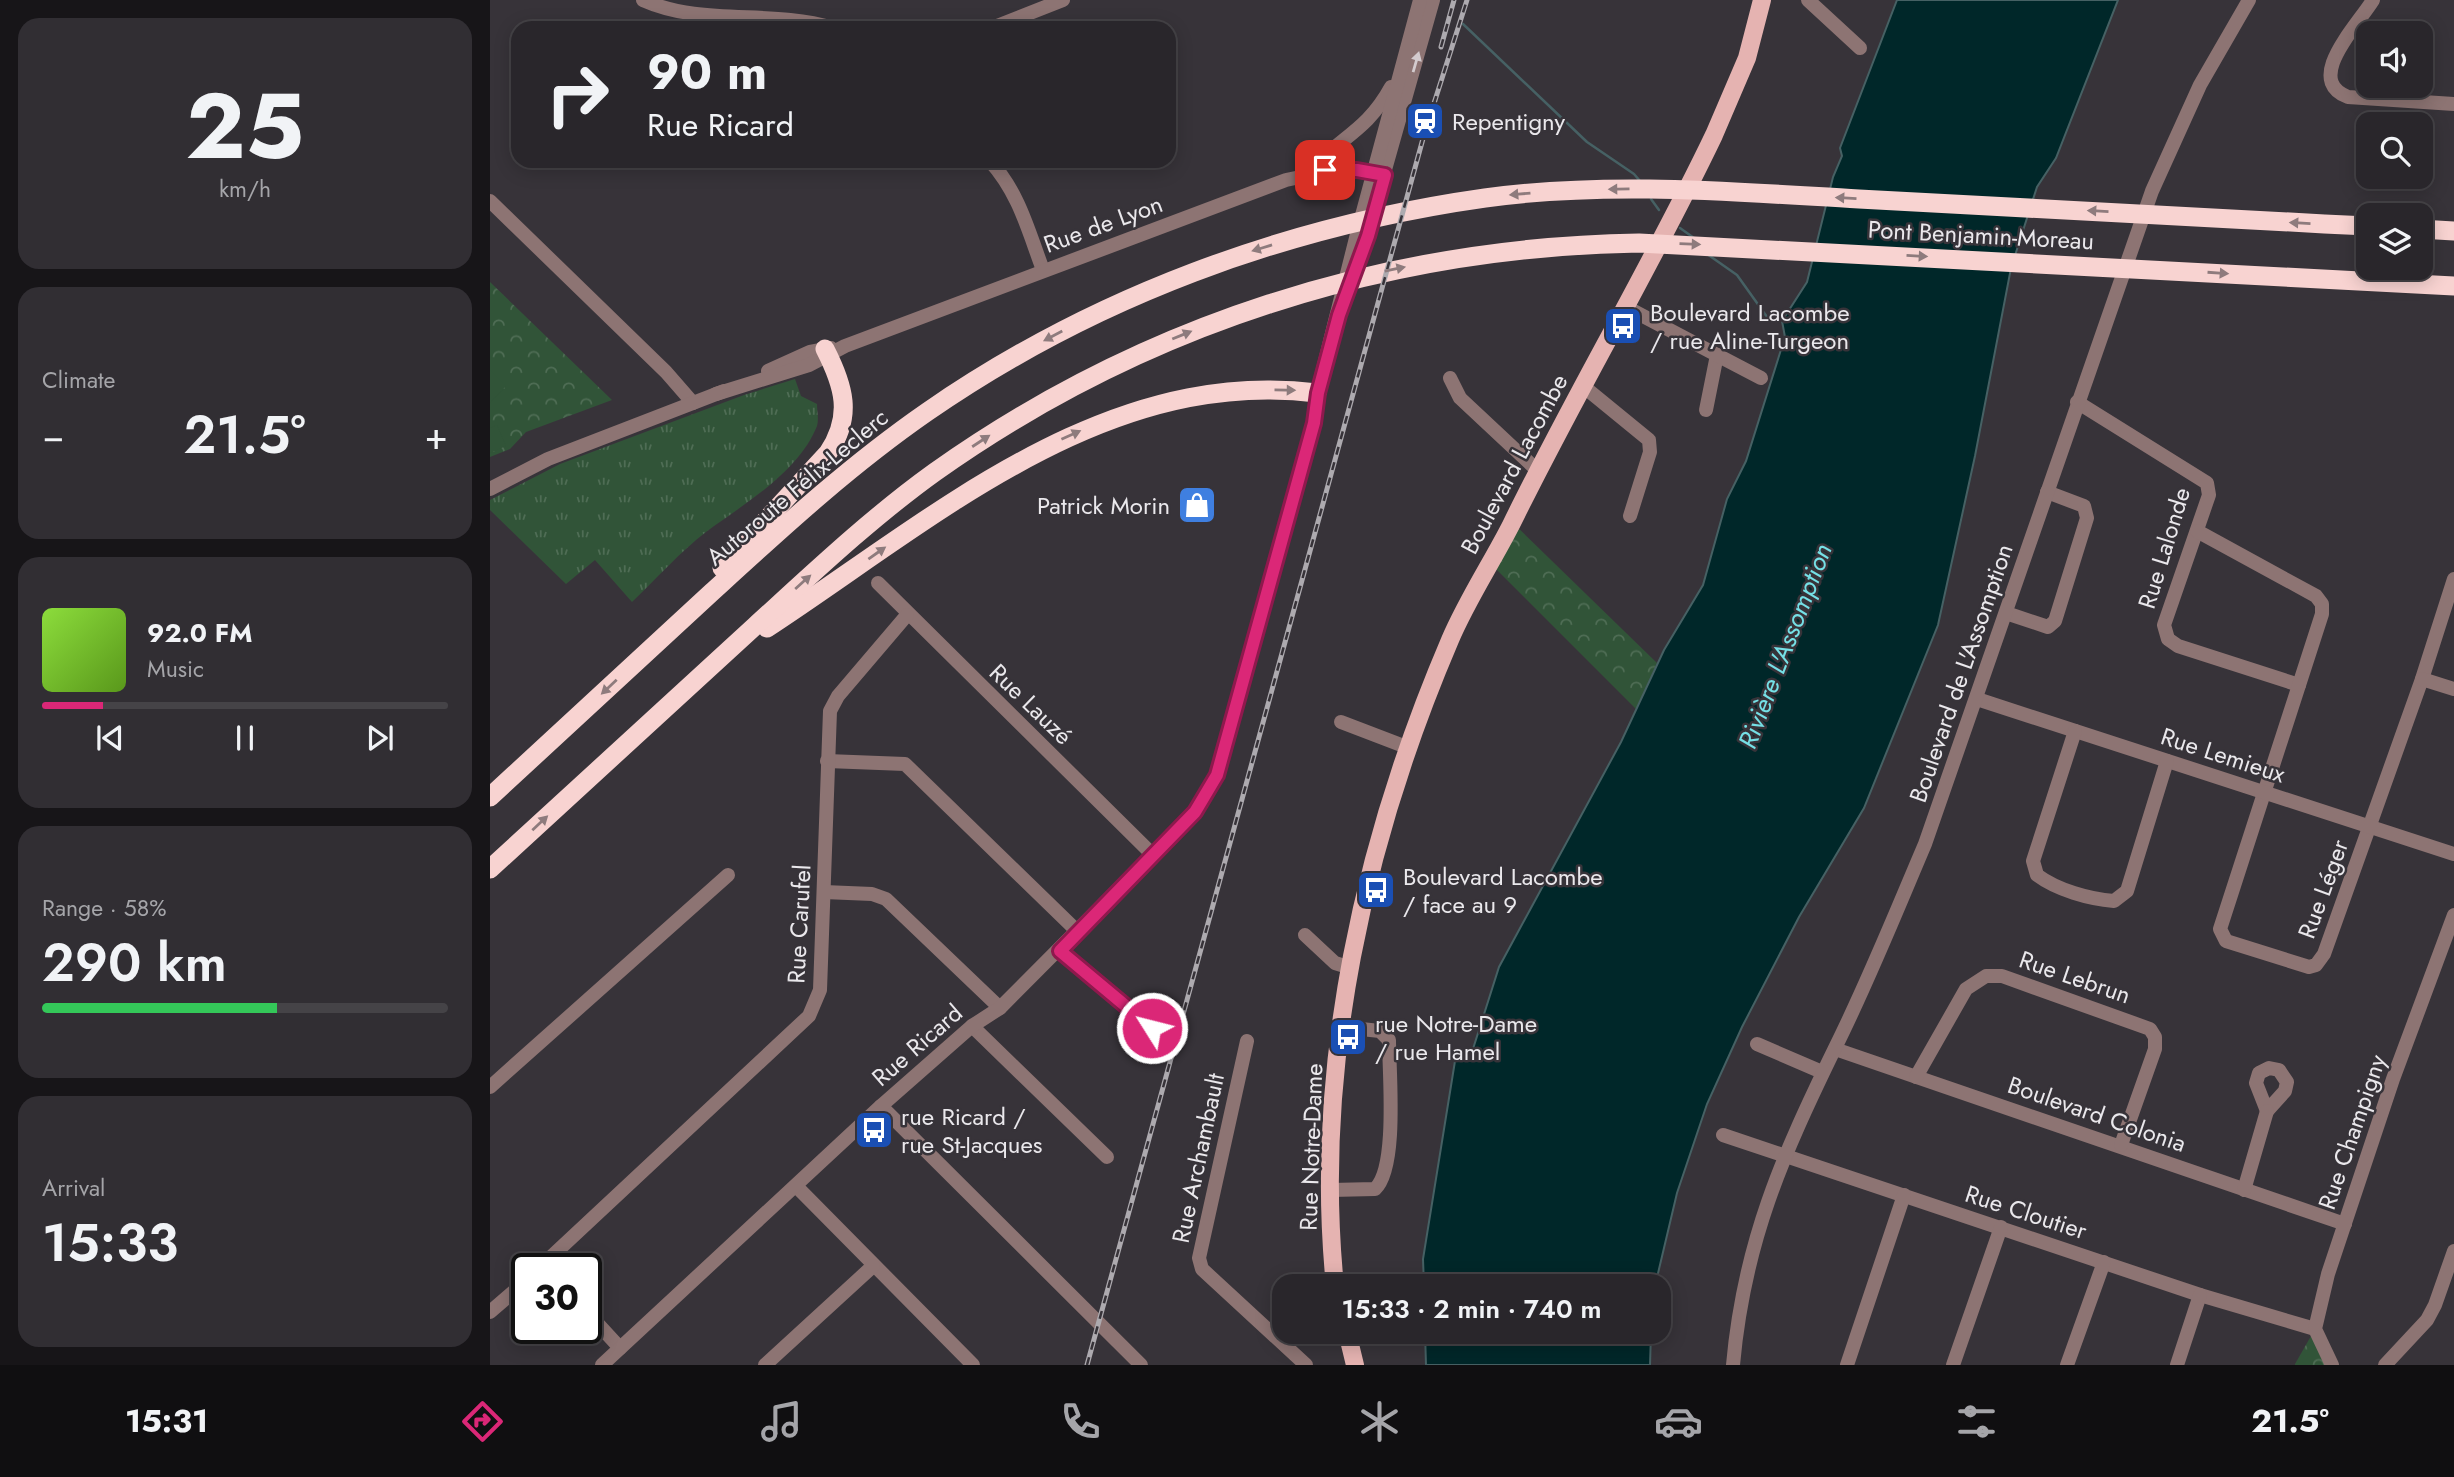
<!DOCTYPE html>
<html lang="en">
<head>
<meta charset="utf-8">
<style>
  :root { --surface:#29262b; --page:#312e33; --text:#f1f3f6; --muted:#a5a5a9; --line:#454347; --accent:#db2777 }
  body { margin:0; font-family:Jost,sans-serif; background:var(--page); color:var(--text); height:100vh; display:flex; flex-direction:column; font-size:26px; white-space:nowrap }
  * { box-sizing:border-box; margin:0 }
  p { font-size:23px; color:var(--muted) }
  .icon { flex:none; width:38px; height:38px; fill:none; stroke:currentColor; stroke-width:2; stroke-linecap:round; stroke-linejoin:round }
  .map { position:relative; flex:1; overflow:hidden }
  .drawer { display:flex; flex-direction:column; gap:18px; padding:18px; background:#171518; width:490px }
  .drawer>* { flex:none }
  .guide { position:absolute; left:21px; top:21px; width:665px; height:147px; border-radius:21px; box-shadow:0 4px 18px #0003,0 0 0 2px var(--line); background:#29262b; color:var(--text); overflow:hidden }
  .controls { position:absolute; left:1866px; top:21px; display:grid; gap:14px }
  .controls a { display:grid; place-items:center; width:77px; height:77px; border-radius:14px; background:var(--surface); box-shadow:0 4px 18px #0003,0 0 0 2px var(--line); font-size:35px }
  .speed { position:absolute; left:21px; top:1253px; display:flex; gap:14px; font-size:35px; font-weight:700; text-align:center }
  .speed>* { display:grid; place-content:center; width:91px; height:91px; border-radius:50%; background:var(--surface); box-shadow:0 4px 18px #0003,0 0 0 2px var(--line); line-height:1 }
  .speed .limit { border:4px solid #111; border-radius:10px; background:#fff; color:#111 }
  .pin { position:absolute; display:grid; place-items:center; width:60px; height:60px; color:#fff; margin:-30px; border-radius:14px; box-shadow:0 4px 10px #0006 }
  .me { position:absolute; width:77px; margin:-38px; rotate:306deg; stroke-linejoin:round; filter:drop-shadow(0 0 5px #0008) }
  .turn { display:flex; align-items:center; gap:24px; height:147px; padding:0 21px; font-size:32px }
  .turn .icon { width:91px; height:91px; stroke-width:2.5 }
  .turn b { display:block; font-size:49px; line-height:60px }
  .big { font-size:52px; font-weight:600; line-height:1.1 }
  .drawer .card { flex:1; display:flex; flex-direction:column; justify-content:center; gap:10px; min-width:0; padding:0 24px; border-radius:21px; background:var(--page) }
  .drawer .dial { align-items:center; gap:0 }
  .dial b { font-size:91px; line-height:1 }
  .song { display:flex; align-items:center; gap:21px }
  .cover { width:84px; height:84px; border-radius:10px; background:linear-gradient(135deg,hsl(90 70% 55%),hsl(90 70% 35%)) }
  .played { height:7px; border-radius:4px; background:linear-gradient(90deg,var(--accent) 15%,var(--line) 15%) }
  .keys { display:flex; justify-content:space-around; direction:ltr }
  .heat { display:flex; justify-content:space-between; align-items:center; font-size:38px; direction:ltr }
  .charge { height:10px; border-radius:5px; background:linear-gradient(90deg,#34c759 58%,var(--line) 0) }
  .trip { position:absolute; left:782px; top:1274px; width:399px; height:70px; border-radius:21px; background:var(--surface); box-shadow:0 4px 18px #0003,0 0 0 2px var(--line); font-weight:600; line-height:70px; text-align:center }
  .tabs { display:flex; height:112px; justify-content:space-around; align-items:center; background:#100f11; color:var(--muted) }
  .tabs .icon { width:49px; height:49px }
  .tabs .current { color:var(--accent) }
  .tabs b { font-size:32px; color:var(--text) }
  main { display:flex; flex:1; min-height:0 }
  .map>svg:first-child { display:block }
  .grass { fill:url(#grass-tufts) }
  .forest { fill:url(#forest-crowns) }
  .garden { fill:#315438 }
  .water { fill:#002729; stroke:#466164; stroke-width:2 }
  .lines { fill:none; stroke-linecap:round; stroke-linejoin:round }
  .stream { stroke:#466164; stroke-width:2.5 }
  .minor { stroke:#8d7473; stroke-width:14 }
  .major { stroke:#e5b3b1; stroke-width:18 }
  .highway { stroke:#f8d3d1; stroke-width:19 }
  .rail-casing { stroke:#adaaaf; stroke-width:5 }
  .rail { stroke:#373339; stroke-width:2.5; stroke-dasharray:8; stroke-linecap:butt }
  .oneway { fill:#d3cbce }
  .oneway2 { fill:#8e7b7d }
  .route-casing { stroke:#8e194d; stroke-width:18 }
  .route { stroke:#db2777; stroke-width:12 }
  .labels { text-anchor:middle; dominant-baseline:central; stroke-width:5; stroke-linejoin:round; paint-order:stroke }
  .poi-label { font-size:24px; fill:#eae8ec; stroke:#373339; text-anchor:start }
  .street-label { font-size:24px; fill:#eae8ec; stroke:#373339 }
  .water-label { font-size:26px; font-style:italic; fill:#75e0e6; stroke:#373339 }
</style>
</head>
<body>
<main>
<section class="drawer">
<div class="card dial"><b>25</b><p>km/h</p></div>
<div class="card"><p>Climate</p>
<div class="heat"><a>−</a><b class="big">21.5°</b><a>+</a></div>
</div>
<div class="card">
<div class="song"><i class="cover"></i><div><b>92.0 FM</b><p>Music</p></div></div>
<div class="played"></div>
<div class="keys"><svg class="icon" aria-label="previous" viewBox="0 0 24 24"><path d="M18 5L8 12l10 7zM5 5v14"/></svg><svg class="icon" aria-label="pause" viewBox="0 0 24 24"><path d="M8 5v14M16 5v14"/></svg><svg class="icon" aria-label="next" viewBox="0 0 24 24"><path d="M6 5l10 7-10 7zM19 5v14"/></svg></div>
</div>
<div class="card"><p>Range · 58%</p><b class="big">290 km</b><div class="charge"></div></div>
<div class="card"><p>Arrival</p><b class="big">15:33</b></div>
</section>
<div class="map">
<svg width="1964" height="1365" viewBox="0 0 1964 1365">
  <defs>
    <pattern id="grass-tufts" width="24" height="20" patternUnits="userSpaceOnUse" patternTransform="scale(1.75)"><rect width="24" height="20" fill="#315438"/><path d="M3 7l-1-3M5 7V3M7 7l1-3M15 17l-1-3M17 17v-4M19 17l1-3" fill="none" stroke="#4f6d55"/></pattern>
    <pattern id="forest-crowns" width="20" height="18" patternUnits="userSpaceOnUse" patternTransform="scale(1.75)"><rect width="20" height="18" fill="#315438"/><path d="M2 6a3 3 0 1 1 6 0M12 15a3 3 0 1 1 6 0" fill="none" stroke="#4f6d55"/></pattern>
  </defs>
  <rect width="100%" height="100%" fill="#373339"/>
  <path class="grass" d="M305,379L311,396L327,404C327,411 329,419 327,426C308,473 255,503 216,532C190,552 166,579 142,602L105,560L76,584L0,510V500L70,464L254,395Z"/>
  <g class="forest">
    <path d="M0,282L122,400L36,432L20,449L0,457Z"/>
    <path d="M1022,522L1167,663L1146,709L1000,563Z"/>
    <path d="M1825,1329L1842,1365H1805V1364Z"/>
  </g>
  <g class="garden">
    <path d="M0,370L16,386L0,403Z"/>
    <path d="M7,425L16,446L0,453V428Z"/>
  </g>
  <g class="water">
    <path d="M1407,0H1628L1566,158L1547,187L1521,268L1485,456L1448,625L1374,808L1309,917L1252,1027L1217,1104L1187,1193L1165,1286H934L933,1259L965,1061L982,1052L1009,967L1131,742L1174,650L1213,585L1237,499L1256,461L1295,337L1292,321L1317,282L1343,177L1352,156L1350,148Z"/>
    <path d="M935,1332H1161L1160,1365H936Z"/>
  </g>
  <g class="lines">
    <g class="stream">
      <path d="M973,24L1097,142L1144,174L1150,181"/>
      <path d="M1161,199L1169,210"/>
      <path d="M1190,228L1204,238"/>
      <path d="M1217,254L1247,275L1277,317L1295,322"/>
    </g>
    <g class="minor">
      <path d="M153,0C213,27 281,9 343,28"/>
      <path d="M1318,0L1370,48"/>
      <path d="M1883,0C1867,26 1813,80 1858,97L1964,104"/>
      <path d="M502,28L573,0"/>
      <path d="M500,161C529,193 538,230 553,270"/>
      <path d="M817,174C847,138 876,133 901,87"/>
      <path d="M0,201L176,372L203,403"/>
      <path d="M868,265L943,0"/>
      <path d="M1136,307L1227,355L1216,410"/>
      <path d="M1227,355L1271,378"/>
      <path d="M278,371L320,352L341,348"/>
      <path d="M960,378L970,398L1047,470"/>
      <path d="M1093,386L1159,440L1160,452L1140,516"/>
      <path d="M226,394L319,365L355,346L796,180L848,169L895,175"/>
      <path d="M1587,402L1717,483L1719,495L1674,625L1678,639L1688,646L1809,685"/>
      <path d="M0,489L58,459L234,391"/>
      <path d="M1707,531L1826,596L1832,604V614L1730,929L1736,941L1819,967L1826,965L1834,954L1932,679L1964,579"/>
      <path d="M388,583L664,856"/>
      <path d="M1516,613L1558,627L1565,621L1597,518L1594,506L1557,492"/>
      <path d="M1932,679L1964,689"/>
      <path d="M1487,699L1964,854"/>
      <path d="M851,722L919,748"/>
      <path d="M1585,731L1543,861L1547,875C1567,890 1599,899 1624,901L1637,891L1677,761"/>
      <path d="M337,761L415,764L588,932"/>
      <path d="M334,892L382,894L396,899L510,1008"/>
      <path d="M815,935L845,963L861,968"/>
      <path d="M570,951L662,1028"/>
      <path d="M482,1026L617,1157"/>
      <path d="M757,1041L709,1258L712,1269L816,1365"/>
      <path d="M1267,1044L1332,1072"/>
      <path d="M1345,1049L1855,1224"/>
      <path d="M1779,1068L1789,1070L1797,1082L1795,1091L1777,1111L1766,1083L1769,1073Z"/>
      <path d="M1426,1077L1476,989L1496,976H1512L1660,1029L1665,1037V1049L1631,1145"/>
      <path d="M0,1087L238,875"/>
      <path d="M391,1106L651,1365"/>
      <path d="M1233,1135L1710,1295L1825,1329"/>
      <path d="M307,1187L483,1365"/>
      <path d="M841,1190L885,1189C908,1168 899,1072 899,1040L890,1031L852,1027"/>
      <path d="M1754,1190L1777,1111"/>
      <path d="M48,1269L319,1016L330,990L340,711L348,696L417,615"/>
      <path d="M96,1311L130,1348"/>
      <path d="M0,1312L37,1280"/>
      <path d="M112,1365L391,1106L482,1026L510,1008L705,812L724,781L738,740L824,421L827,393L867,234L930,0"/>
      <path d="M275,1365L383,1266"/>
      <path d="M1243,1365C1254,1242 1292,1157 1345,1048C1378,982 1406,912 1435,844L1662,191L1710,85L1759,0"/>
      <path d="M1357,1365L1414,1195"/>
      <path d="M1463,1365L1511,1227"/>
      <path d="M1577,1365L1614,1262"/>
      <path d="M1687,1365L1710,1295"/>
      <path d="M1842,1365L1825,1329L1838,1274L1903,1079L1964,915"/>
      <path d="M1895,1365L1937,1320L1945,1305L1964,1251"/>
    </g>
    <g class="major">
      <path d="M845,1286C823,1067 874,841 960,640C977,600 1001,564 1021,525C1085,394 1161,267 1224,135L1257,58L1272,0"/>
      <path d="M857,1332L865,1365"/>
    </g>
    <g class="highway">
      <path d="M1930,229L1964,231"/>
      <path d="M232,568L338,453C363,416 354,386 335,349"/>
      <path d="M277,628C442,520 614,366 827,393"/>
      <path d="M0,797C74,729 148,660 222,592C291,529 359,466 437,412C603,297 796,226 995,198C1119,181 1245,192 1369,199C1538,208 1708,218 1878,226"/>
      <path d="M0,869C88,788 176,707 265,626C323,573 381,518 445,472C652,325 895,247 1149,243L1964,286"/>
    </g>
    <defs>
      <g id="rail">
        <path d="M951,47L964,0"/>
        <path d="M939,119L977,0"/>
        <path d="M597,1365L937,124"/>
      </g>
    </defs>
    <use href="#rail" class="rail-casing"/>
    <use href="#rail" class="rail"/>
  </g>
  <defs><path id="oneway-solid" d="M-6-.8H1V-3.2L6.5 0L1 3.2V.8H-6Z" transform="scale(1.75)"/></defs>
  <use class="oneway" href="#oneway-solid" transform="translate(926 62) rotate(-74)"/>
  <g class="oneway2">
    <use href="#oneway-solid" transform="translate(1129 189) rotate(179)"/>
    <use href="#oneway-solid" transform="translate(1030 194) rotate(175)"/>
    <use href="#oneway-solid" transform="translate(1356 198) rotate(-177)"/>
    <use href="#oneway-solid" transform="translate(1608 211) rotate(-177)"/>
    <use href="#oneway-solid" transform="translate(1810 223) rotate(-177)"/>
    <use href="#oneway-solid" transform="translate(1200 244) rotate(2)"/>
    <use href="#oneway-solid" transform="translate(772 248) rotate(163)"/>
    <use href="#oneway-solid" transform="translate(1427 256) rotate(3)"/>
    <use href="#oneway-solid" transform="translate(905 269) rotate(-12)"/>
    <use href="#oneway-solid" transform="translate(1728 273) rotate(4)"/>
    <use href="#oneway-solid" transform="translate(692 335) rotate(-22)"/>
    <use href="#oneway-solid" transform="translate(563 336) rotate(152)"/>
    <use href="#oneway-solid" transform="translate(795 390) rotate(1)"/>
    <use href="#oneway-solid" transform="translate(581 435) rotate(-24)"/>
    <use href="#oneway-solid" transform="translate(491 441) rotate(-33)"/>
    <use href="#oneway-solid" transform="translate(387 553) rotate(-35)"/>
    <use href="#oneway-solid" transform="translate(313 582) rotate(-42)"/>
    <use href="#oneway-solid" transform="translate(119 687) rotate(137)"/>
    <use href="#oneway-solid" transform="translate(50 823) rotate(-43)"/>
  </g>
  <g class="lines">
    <defs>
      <path id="route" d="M662,1028L570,951L705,812L727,775L824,423L828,393L849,315L878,236L895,175L867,170H835"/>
    </defs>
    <use href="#route" class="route-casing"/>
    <use href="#route" class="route"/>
  </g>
  <defs>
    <symbol id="station-square" viewBox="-11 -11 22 22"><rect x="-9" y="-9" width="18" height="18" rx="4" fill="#1a4fb4" stroke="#373339"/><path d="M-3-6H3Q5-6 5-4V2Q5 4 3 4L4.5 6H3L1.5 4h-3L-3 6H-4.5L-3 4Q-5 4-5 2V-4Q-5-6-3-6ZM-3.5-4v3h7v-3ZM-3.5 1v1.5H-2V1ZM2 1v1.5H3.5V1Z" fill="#fff"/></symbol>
    <symbol id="bus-square" viewBox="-11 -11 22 22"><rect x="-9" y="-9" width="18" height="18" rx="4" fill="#1a4fb4" stroke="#373339"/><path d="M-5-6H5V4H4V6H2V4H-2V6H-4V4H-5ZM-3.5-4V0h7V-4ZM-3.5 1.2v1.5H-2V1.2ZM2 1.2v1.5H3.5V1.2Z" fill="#fff"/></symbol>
    <symbol id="shop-square" viewBox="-11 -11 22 22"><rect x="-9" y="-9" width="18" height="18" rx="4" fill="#3f7fe0" stroke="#373339"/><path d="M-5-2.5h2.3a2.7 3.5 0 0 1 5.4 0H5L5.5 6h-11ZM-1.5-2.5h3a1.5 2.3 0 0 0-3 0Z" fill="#fff"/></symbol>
  </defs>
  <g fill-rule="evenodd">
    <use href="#station-square" x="913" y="99" width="44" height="44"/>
    <use href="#bus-square" x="1111" y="304" width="44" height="44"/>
    <use href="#shop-square" x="685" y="483" width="44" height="44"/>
    <use href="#bus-square" x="864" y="868" width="44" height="44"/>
    <use href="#bus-square" x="836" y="1015" width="44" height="44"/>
    <use href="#bus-square" x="362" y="1108" width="44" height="44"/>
  </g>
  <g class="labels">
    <g class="poi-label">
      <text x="962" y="121">Repentigny</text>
      <text x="1160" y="312">Boulevard Lacombe<tspan x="1160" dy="28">/ rue Aline-Turgeon</tspan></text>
      <text x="680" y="505" text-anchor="end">Patrick Morin</text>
      <text x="913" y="876">Boulevard Lacombe<tspan x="913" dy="28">/ face au 9</tspan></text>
      <text x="885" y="1023">rue Notre-Dame<tspan x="885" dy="28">/ rue Hamel</tspan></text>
      <text x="411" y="1116">rue Ricard /<tspan x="411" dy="28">rue St-Jacques</tspan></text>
    </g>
    <g class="street-label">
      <text transform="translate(613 224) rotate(-20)">Rue de Lyon</text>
      <text transform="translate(1491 235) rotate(3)">Pont Benjamin-Moreau</text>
      <text transform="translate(1024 464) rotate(-62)">Boulevard Lacombe</text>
      <text transform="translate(307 487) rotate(-40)">Autoroute Félix-Leclerc</text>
      <text transform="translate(1674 548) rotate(-73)">Rue Lalonde</text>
      <text transform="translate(1471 673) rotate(-71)">Boulevard de L'Assomption</text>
      <text transform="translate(541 704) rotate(44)">Rue Lauzé</text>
      <text transform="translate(1733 755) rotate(18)">Rue Lemieux</text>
      <text transform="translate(1833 889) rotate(-70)">Rue Léger</text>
      <text transform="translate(309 924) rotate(-87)">Rue Carufel</text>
      <text transform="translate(1585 977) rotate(19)">Rue Lebrun</text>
      <text transform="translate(427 1045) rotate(-41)">Rue Ricard</text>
      <text transform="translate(1607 1114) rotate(19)">Boulevard Colonia</text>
      <text transform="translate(1862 1132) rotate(-71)">Rue Champigny</text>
      <text transform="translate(821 1147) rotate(-88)">Rue Notre-Dame</text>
      <text transform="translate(708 1158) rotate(-78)">Rue Archambault</text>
      <text transform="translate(1536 1212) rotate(18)">Rue Cloutier</text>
    </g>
    <g class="water-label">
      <text transform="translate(1295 646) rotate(-69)">Rivière L'Assomption</text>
    </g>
  </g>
</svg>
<div class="controls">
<a><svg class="icon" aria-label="sound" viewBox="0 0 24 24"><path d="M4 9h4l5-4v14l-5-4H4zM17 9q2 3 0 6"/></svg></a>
<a><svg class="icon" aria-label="search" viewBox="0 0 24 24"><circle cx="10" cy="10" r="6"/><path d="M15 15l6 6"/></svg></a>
<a><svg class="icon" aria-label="layers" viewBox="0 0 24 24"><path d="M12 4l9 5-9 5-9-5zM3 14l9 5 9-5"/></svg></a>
</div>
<div class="speed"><div class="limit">30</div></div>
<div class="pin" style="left:835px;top:170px;background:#d93025"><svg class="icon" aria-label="arrive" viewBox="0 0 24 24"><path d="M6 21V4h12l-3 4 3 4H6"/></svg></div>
<svg class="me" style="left:662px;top:1028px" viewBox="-20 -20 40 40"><circle r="17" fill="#db2777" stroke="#fff" stroke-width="3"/><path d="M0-11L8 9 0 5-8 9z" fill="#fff"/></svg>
<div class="trip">15:33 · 2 min · 740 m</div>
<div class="guide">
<div class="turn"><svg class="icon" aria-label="right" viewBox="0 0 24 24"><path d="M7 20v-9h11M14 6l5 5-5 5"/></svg><div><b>90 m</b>Rue Ricard</div></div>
</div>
</div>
</main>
<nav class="tabs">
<b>15:31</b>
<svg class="icon current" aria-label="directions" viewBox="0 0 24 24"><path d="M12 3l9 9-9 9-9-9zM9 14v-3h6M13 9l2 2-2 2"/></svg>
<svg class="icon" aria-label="music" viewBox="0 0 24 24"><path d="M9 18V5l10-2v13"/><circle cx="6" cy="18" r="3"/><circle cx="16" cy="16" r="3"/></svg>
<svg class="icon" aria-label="phone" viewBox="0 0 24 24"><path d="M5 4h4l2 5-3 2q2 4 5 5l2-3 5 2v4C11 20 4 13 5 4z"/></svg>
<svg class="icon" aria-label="climate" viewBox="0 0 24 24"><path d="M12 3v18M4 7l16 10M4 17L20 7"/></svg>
<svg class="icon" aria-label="car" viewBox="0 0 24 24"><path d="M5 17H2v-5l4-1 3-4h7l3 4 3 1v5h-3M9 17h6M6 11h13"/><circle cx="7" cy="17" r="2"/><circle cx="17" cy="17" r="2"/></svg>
<svg class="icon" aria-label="filters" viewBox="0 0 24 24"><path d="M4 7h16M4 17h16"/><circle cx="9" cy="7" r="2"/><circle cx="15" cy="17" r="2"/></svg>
<b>21.5°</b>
</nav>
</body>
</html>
